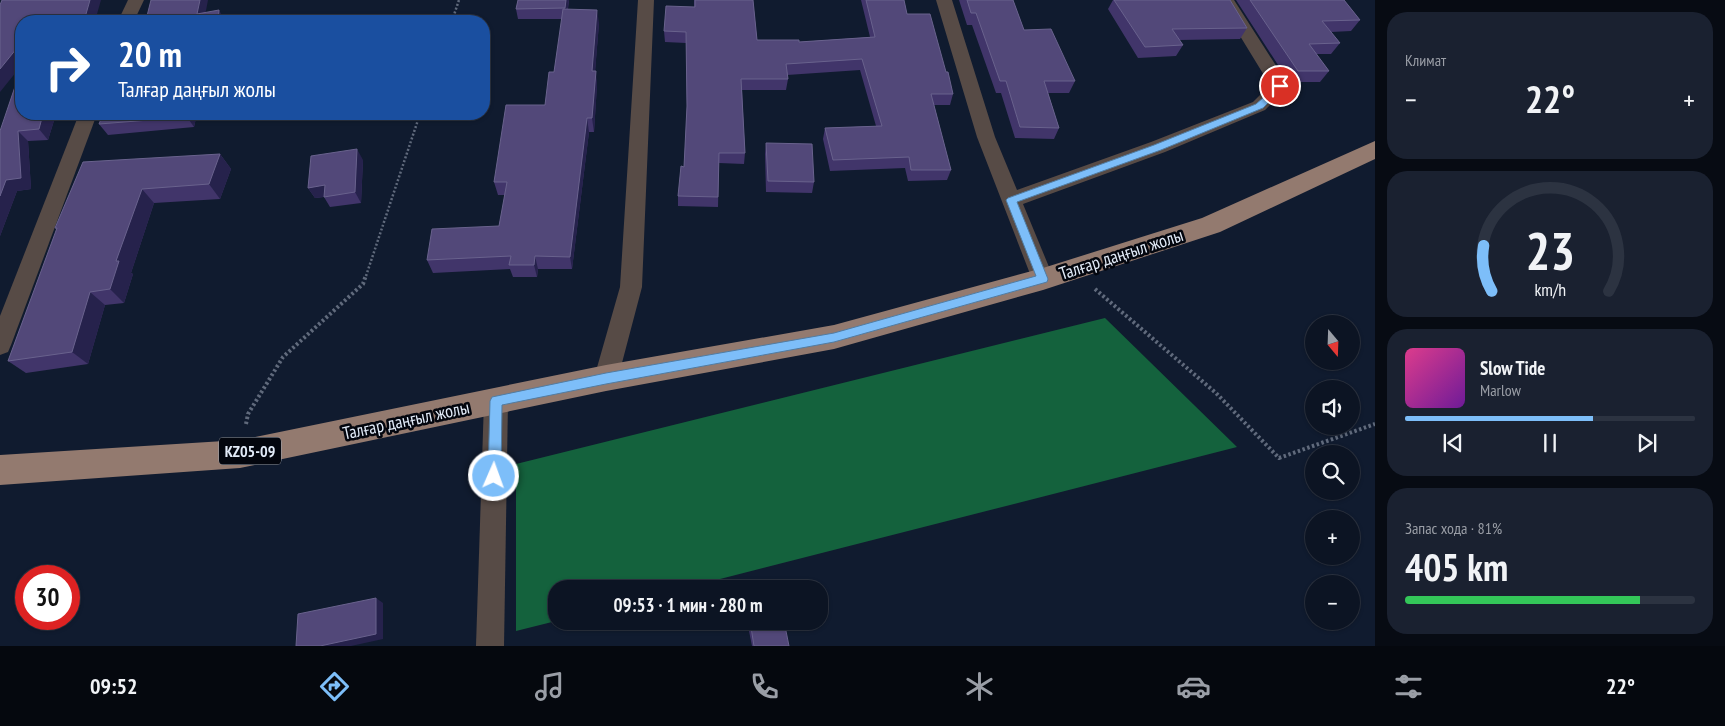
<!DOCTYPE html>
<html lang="ru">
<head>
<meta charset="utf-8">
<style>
  :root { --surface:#0c1423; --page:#1a2130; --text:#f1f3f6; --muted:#9a9ea6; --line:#2c3341; --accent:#7dbef9 }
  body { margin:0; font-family:"PT Sans Narrow",sans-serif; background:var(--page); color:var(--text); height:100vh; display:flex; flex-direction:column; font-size:19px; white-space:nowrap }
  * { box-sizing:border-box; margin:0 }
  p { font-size:16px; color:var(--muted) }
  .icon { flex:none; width:28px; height:28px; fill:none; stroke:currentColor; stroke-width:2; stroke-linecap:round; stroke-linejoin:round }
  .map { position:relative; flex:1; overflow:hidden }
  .side { display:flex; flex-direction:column; gap:12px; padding:12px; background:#070b13; width:350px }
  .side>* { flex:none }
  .guide { position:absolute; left:15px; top:15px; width:475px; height:105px; border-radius:20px; box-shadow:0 1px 4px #0004,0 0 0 1px var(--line); background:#1a4fa0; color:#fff; overflow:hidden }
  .needle { width:32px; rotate:161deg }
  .tools { position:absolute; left:1305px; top:315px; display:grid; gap:10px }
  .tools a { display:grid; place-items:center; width:55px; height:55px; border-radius:50%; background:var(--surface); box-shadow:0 1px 4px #0004,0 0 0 1px var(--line); font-size:25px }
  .speed { position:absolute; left:15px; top:565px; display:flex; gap:10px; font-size:25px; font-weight:700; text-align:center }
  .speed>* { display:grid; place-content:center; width:65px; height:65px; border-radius:50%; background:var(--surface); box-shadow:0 1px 4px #0004,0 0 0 1px var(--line); line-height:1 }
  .speed .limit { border:8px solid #d22; background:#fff; color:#111 }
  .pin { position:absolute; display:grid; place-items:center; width:42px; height:42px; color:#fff; margin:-21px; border:2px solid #fff; border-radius:50%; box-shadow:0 1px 5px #0007 }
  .me { position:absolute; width:55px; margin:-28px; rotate:2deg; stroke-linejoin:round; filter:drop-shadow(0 0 4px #0008) }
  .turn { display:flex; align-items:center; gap:18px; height:105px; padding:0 20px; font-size:22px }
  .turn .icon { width:65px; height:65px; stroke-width:2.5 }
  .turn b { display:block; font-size:35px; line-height:42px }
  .big { font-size:38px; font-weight:800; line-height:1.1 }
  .side .card { flex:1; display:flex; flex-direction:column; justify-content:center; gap:8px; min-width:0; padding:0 18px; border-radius:20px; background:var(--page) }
  .side .dial { align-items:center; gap:0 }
  .dial svg { height:130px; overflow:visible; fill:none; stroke:var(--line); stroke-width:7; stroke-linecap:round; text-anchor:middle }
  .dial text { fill:var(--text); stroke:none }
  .song { display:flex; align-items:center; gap:15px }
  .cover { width:60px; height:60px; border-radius:8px; background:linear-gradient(135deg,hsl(330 70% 55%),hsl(280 70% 35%)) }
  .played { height:5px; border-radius:2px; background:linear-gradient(90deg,var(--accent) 65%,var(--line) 65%) }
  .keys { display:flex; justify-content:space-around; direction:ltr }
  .heat { display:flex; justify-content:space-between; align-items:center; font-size:28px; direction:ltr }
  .charge { height:8px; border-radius:4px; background:linear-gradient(90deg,#34c759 81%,var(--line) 0) }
  .trip { position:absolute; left:548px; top:580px; width:280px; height:50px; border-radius:20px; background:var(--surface); box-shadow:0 1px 4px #0004,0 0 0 1px var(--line); font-weight:800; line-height:50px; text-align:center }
  .tab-bar { display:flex; height:80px; justify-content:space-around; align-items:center; background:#05080e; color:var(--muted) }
  .tab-bar .icon { width:35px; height:35px }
  .tab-bar .on { color:var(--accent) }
  .tab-bar b { font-size:22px; color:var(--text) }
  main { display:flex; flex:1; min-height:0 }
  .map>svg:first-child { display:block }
  .forest { fill:#14623d }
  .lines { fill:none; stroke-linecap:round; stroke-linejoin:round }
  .path-far1 { stroke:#606a7c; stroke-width:2.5; stroke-dasharray:2 2; stroke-linecap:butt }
  .path { stroke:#606a7c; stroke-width:4; stroke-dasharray:2.5 2.5; stroke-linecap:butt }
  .minor { fill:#574b46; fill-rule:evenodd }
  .primary { fill:#937a6f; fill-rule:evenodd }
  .wall { fill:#41356a }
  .shaded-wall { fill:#26224c }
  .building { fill:#524879; stroke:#69628d }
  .route { fill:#7dbef9; stroke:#517ca2 }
  .labels { text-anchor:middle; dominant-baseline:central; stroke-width:5; stroke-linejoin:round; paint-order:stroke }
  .shield { fill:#03060e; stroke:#9fa6b2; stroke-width:1 }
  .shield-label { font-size:16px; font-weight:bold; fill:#e2ebf8 }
  .street-label { font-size:18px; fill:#e2ebf8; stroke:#03060e }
</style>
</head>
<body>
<main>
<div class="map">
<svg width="1375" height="646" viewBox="0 0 1375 646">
  <rect width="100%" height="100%" fill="#101b2f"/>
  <path class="forest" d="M1105,318L1237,447L681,589H556V621L516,631V464Z"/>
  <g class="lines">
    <g class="path-far1">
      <path d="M452,21L459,0"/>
      <path d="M366,276L420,114"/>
    </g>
    <g class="path">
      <path d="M1095,289L1216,393L1279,458L1375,424"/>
      <path d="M246,424L248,414L283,357L363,284L366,275"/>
    </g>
    <g class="minor">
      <path d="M128,0H144L134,21H118Z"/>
      <path d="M638,0H654L642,287L618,378L614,385L606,388L598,385L594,378L620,287Z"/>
      <path d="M936,0H952L995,137L1017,190L1151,142L1253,102L1270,85L1218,0H1234L1289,86L1265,110L1165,152L1023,204L1054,279L1051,285L1043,288L1035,285L1032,279L977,137Z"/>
      <path d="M79,114H97L11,345L8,352L0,355V316Z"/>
      <path d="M496,390L505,393L508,401L504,646H476L484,401L487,393Z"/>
    </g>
    <path class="primary" d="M1375,141V159L1220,232L1043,290L834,349L606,391L240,468L0,485V455L240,440L606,365L834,325L1043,268L1202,218Z"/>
  </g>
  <g class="wall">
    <path d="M518,0H569L568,9L599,23L595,71L597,85L594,132H589L572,269H538L537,277H513L510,269L433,273L427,260L499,226L505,195H498L494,182L545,105L554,72L562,19H518L516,9Z"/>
    <path d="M694,0H753L757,40L799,42L870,37L861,0H904L907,14L946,72L953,94L950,105H934L951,170L947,180L908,181L905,168L830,171L823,139L825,128L876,126L860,70L787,75L788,79L786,90H742L745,153L744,164L719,163L718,207L678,206V196L684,167L687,108L686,43L665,42L664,31L694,7Z"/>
    <path d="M959,0H1013L1024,30L1075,81L1069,93H1048L1059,128L1054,139L1015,138L1001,93H996L972,25H967Z"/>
    <path d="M1113,0H1230L1247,28L1240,39L1179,40L1183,45L1176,56L1138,58L1108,9Z"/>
    <path d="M1236,0H1344L1360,20L1351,31L1331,32L1340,43L1331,54H1316L1329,71L1320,82H1289Z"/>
    <path d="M56,114L48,140L28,141L31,189L17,191L0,236V131Z"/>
    <path d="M197,114L194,127L108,135L99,124Z"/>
    <path d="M766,143L814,182L812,193L766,192L765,154Z"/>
    <path d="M220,154L231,169L220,199L154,203L131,273L133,274L124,303L105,305L88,364L26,373L8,361L57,230L55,228Z"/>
    <path d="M363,160L361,203L330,207L324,197L315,198L308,188Z"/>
    <path d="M749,621L789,646H752L748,626Z"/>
  </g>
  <g class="shaded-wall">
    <path d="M90,0H101L95,21H84Z"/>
    <path d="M200,0H208L204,21L197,14Z"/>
    <path d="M566,0H569L566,19L565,8Z"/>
    <path d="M219,10L225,21H218Z"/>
    <path d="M597,10L599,23L594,85L592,71Z"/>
    <path d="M21,43V66L0,92V69Z"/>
    <path d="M596,71L597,85L594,132L592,118Z"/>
    <path d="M43,114H56L48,140L39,129Z"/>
    <path d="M188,114H197L194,127L187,117Z"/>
    <path d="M587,118L589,132L572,269L570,257Z"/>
    <path d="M18,131L28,141L31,189L17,191L0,236V196L6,180Z"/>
    <path d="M357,149L363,160L361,203L355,192Z"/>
    <path d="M220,154L231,169L220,199L209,184Z"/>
    <path d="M325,185L331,196L315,198L308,188Z"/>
    <path d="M142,189L154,203L131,273L133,274L124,303L110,289L116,261Z"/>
    <path d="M535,256L538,269L537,277L534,265Z"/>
    <path d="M90,292L105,305L88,364L72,352Z"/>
    <path d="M376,598L383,603V639L351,646H320Z"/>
  </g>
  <g class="building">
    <path d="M2,0H90L84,21H21V43L0,69V5Z"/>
    <path d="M151,0H200L197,14L219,10L218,21H134L135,18L147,16Z"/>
    <path d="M518,0H566L565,8L516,9Z"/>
    <path d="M695,0H753L757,40H799V42L875,37L866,0H904L907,14H930L946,72H948L953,94H931L951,170H911L909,157L833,160L825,128L882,126L862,59L786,64L788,79H741L745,153H719L718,197L678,196L681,166L684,167L687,106L686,32L664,31L666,6L695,7Z"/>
    <path d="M967,0H1013L1024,30L1051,29L1075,81H1044L1059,128L1020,127L1006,81H1000L976,13H971Z"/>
    <path d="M1114,0H1230L1247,28L1172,29L1183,45L1145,47Z"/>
    <path d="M1250,0H1344L1360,20L1322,21L1340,43L1309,44L1329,71H1298Z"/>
    <path d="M563,9L597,10L592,71H596L592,118H587L570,257L535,256L534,265H509L511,256L427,260L432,229L499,226L507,182H494L506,105H545L549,72H554Z"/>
    <path d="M21,69V114H43L39,129L18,131L21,178L6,180L0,196V131Z"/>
    <path d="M103,114H188L187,117L99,124Z"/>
    <path d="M766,143L812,144L814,182L768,181Z"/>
    <path d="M357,149L355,192L324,197L325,185L308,188L311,156Z"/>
    <path d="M220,154L209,184L142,189L116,261H119L110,289L90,292L72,352L8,361L57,228H55L83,162Z"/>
    <path d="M376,598V634L320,646H296L298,614Z"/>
    <path d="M750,621H784L789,646H754Z"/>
  </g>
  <path class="route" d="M1280,83L1284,86L1283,88L1263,108L1161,150L1017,202L1048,279L1047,282L834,342L606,384L502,405L501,476L499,481L494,482L490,481L488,476L490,401L492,397L606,373L834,333L1036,276L1006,200L1008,198L1154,145L1256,104Z"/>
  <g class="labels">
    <rect class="shield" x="219" y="437.5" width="62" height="27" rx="4"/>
    <g class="shield-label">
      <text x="250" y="451">KZ05-09</text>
    </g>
    <g class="street-label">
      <text transform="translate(1121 254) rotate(-18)">Талғар даңғыл жолы</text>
      <text transform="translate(406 420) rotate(-12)">Талғар даңғыл жолы</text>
    </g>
  </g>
</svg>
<div class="tools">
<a><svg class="needle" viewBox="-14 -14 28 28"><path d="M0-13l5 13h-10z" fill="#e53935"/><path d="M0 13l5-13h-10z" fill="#9a9ea6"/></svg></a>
<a><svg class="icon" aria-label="sound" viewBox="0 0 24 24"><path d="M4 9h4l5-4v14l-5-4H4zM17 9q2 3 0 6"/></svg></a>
<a><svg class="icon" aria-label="search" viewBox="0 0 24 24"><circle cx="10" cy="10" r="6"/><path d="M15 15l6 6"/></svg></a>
<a>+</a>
<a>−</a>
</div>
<div class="speed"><div class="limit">30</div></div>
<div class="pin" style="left:1280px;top:86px;background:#d93025"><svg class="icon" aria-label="arrive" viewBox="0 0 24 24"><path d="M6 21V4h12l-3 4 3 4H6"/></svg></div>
<svg class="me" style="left:494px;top:476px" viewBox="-20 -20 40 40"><circle r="17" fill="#7dbef9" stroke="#fff" stroke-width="3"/><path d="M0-11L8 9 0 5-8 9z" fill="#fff"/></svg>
<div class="trip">09:53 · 1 мин · 280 m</div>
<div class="guide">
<div class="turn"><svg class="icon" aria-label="right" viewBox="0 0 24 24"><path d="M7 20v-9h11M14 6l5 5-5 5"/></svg><div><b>20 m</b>Талғар даңғыл жолы</div></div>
</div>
</div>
<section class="side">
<div class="card"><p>Климат</p>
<div class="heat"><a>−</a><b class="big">22°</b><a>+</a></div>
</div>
<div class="card dial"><svg viewBox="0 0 100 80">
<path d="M14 69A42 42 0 1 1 86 69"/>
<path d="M14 69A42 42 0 0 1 9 41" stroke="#7dbef9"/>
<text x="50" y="56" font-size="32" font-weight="700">23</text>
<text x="50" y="72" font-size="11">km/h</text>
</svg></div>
<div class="card">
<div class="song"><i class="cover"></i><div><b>Slow Tide</b><p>Marlow</p></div></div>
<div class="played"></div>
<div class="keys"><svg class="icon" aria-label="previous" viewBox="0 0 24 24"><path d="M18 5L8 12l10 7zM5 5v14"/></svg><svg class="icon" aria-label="pause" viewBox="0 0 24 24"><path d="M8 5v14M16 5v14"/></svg><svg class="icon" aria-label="next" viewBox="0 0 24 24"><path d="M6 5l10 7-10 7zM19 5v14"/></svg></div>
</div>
<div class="card"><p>Запас хода · 81%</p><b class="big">405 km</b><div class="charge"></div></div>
</section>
</main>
<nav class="tab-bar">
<b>09:52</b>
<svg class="icon on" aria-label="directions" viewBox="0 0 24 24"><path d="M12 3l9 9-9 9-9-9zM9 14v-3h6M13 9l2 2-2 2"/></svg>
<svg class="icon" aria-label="music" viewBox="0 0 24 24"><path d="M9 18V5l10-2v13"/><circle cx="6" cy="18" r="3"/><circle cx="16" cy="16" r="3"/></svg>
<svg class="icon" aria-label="phone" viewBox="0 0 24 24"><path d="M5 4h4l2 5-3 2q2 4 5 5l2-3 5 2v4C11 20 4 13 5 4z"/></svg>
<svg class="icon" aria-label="climate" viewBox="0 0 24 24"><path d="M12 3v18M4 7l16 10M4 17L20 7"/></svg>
<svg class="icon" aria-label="car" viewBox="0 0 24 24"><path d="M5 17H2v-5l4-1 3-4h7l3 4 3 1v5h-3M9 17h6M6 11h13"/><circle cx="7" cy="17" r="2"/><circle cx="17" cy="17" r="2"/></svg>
<svg class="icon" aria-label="filters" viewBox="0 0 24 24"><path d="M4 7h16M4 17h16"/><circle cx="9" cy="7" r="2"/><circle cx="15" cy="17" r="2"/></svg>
<b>22°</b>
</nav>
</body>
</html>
